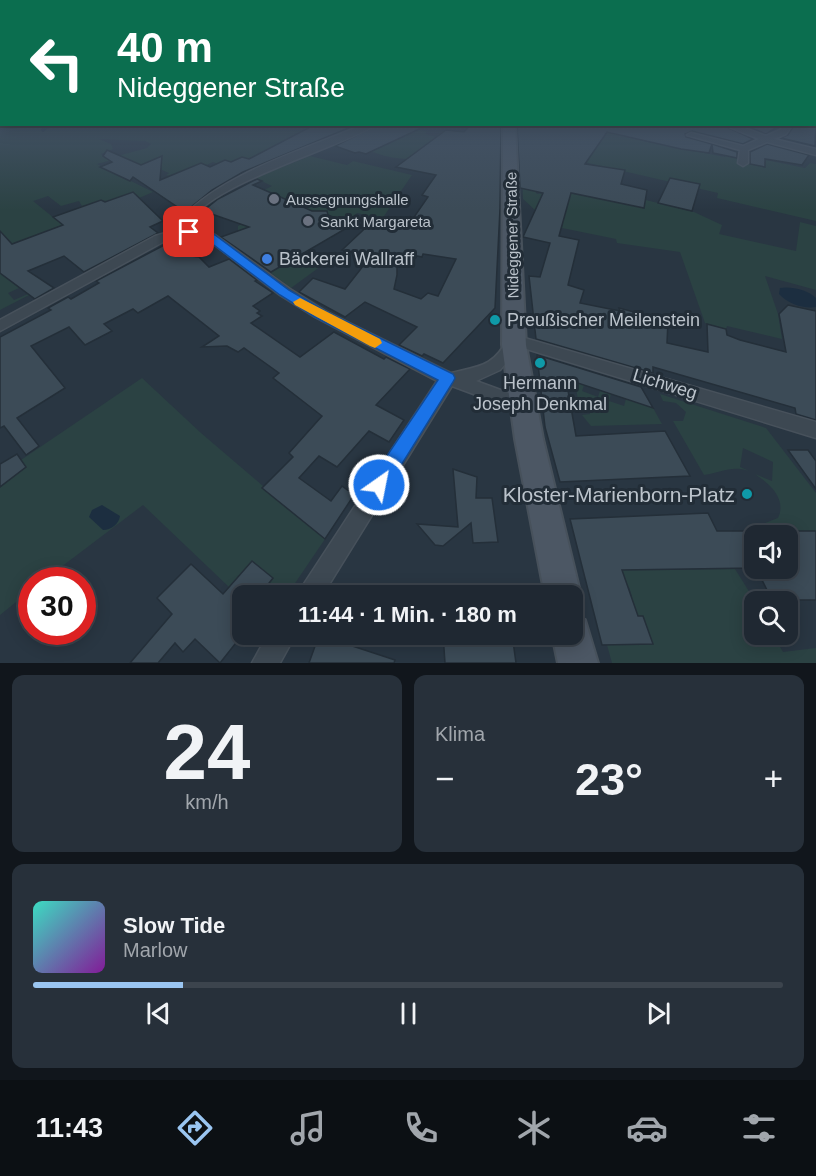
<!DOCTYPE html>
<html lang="de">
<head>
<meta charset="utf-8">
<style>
  :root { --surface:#1f2832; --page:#27303a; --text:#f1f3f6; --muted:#a1a6ac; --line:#3c444d; --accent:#9ac5f1 }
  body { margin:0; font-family:Arial,sans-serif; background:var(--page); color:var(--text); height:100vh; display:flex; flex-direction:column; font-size:22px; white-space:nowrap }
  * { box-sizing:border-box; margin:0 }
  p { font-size:20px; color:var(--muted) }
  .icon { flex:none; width:33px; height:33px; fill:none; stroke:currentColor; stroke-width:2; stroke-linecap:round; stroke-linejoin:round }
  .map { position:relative; height:663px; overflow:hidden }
  .drawer { display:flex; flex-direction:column; gap:12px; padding:12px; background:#11161c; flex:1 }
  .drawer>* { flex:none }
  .banner { position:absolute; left:0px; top:0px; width:816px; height:126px; box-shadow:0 3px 15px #0003,0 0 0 2px var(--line); background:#0b6e4f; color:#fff; overflow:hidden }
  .tools { position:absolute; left:744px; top:525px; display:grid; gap:12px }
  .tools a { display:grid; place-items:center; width:54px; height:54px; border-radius:12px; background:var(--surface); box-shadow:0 3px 15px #0003,0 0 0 2px var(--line); font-size:30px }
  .speed { position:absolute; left:18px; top:567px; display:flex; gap:12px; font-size:30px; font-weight:700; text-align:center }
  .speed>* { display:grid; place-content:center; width:78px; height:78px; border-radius:50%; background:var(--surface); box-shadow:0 3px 15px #0003,0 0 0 2px var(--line); line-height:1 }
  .speed .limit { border:9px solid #d22; background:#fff; color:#111 }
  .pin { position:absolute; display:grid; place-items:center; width:51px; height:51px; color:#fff; margin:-26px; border-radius:12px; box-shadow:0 3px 9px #0006 }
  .me { position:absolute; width:66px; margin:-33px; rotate:33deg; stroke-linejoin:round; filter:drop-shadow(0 0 4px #0008) }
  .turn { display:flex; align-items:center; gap:21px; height:126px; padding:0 18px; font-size:27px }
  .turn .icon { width:78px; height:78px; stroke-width:2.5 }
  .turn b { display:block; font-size:42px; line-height:51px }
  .big { font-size:45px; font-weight:800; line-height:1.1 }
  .drawer .tile { flex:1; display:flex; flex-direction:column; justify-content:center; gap:9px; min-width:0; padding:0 21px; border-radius:12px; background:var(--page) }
  .drawer .dial { align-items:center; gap:0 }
  .dial b { font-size:78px; line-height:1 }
  .song { display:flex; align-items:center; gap:18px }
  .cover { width:72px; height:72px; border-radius:9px; background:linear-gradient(135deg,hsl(170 70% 55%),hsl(290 70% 35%)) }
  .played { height:6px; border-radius:3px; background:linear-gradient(90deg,var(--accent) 20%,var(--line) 20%) }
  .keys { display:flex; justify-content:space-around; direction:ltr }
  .heat { display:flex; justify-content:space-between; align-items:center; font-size:33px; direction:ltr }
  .drawer .tiles { flex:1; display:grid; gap:12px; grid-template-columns:1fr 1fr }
  .tile:last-child { grid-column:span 2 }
  .trip { position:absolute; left:232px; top:585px; width:351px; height:60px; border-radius:12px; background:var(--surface); box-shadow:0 3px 15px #0003,0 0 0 2px var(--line); font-weight:800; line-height:60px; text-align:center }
  .dock { display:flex; height:96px; justify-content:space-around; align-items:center; background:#0c1014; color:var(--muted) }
  .dock .icon { width:42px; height:42px }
  .dock .on { color:var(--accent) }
  .dock b { font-size:27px; color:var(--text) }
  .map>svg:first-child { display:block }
  .green { fill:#2b4243; fill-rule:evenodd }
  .water { fill:#1c2e40 }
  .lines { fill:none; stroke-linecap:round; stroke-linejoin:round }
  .stream { stroke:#1c2e40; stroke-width:4 }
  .building { fill:#3c4b57; stroke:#242f39; stroke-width:1.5; fill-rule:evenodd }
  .street-casing { stroke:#47515b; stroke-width:3 }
  .secondary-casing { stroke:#47515b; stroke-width:4 }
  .street { fill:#3d4852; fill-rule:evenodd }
  .secondary { fill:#4c5764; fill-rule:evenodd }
  .route { fill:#1a73e8; stroke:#114b97; stroke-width:1.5 }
  .slow { fill:#f59e0b }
  .worship-dot { fill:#6b7280; stroke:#222d37; stroke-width:2 }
  .shop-dot { fill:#3f7fe0; stroke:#222d37; stroke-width:2 }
  .culture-dot { fill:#0f9aa8; stroke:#222d37; stroke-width:2 }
  .labels { text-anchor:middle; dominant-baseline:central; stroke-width:6; stroke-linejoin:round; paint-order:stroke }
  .far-poi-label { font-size:15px; fill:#bbc3cb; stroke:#222d37; text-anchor:start }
  .far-street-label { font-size:15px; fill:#bbc3cb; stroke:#222d37 }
  .poi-label { font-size:18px; fill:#bbc3cb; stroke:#222d37; text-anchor:start }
  .street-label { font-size:18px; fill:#bbc3cb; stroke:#222d37 }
  .near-poi-label { font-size:21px; fill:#bbc3cb; stroke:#222d37; text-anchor:end }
</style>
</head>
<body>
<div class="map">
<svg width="816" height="663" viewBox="0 0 816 663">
  <rect width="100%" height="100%" fill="#293642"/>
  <g class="green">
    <path d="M0,121L2,124L332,125L301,148L303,149L301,150L291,146L273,148L292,154L268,163L242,157L229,168L213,162L176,179L166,175L169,173L160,169L162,168L155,165L148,168L123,157L97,164L153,192L123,205L101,200L82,206L79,201L61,206L48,196L33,201L91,248L40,239L34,236L11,244L0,240ZM99,139L145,141L151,144L147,148L106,159L101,154L113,149L111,144Z"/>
    <path d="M579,125L652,143L655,137L668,146L725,157L726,149L733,151L734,148L738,153L730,151L728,156L738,158L737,162L764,167L766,160L805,168L810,163L816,164V221L717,198L718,193L584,162Z"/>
    <path d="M415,129L427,131L425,134L436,137L440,133L500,142L502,151L491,150C445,156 398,170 357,144L345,150L332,146L362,132L370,135Z"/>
    <path d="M310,156L347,165L353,161L412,175L382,219L357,213L330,239L248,236L238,231V226L270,209L247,199L272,186L255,178Z"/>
    <path d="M522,174L537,194L562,191L644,208L645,200L650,201L694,212L722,225L719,234L796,251L800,222L816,226V290L765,276L778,314L782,339L727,326L726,329L705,323L680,252L617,243L616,239L562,228L563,221L535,210L523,199Z"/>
    <path d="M315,252L324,256L312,262L321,266L291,288L271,273L301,253L307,256Z"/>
    <path d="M0,273L19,288L8,293L14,300L28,294L29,295L0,310Z"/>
    <path d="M142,378L201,433L325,539L287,595H265L241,574L229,587L143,505L44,580H32L31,590L0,615V487L21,460Z"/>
    <path d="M575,382L584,385L582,391L598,397L600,391L611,394L609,401L624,406L626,399L653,408L662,424L591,426L582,415L590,414L587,402L578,400Z"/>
    <path d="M660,394L766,428L816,493V531H770L765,523L778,518C787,499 770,484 755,474L772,481L773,462L743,448L740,467L749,471C731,465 721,473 704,475L673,421H683L686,412L676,403L663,401Z"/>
    <path d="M735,569L755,601L754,634L773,635L783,652L816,648V663H612L607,645L653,644L643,616H629L624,598L632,597L629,587L620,586L615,570Z"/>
  </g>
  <g class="water">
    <path d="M780,288C791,286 808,290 816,298V307C804,309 788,304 779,294Z"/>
    <path d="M102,505L120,516C119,524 111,530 103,530L89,517L92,510Z"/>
  </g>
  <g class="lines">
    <g class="stream">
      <path d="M0,128L39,124"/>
      <path d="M43,130L50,124"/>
    </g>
  </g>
  <g class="building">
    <path d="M316,124H358L243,172L212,190L185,212L133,177L130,181L100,167L112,162L103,156L107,150L141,165L162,156L160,180L201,163L210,167L225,160L231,162L242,157L249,159Z"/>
    <path d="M379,124H430L366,154L359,152L355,153L335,146Z"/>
    <path d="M471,124H501L500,209L495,308L443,363L424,354L422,356L399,345L417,327L365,302L345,317L299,292L313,278L345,289L371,256L342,250L376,218L408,226L428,197L422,195L436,175L396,167L446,130L464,132ZM423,254L456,259L438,296L428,293L421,299L394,289L397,275V256L411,259L413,255L422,257Z"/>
    <path d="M517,124H720L753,139L743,144L692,131L685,134L686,137L712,144L709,153L681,149L607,132L585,164L625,170L621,184L647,190L644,208L571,193L559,236L579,240L568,285L584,290L580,303L620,311L619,308L668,321L667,343L708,352L707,324L726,329L727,335L740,340L786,352L779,314L788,305L816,311V420L796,414L795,408L653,367V373L536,339L529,276L540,277L550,243L523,237L543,193L520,188Z"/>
    <path d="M742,124H782L766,134Z"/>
    <path d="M795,124H816L815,146L781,138L788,135Z"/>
    <path d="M712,144L737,152V158L713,153Z"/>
    <path d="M767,144L809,155L802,165L765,159V167L750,164V152Z"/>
    <path d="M670,178L700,184L692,211L658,203Z"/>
    <path d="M257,179L262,181L253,185L312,211H327L328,215L333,217L345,229L271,272L221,237L249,227L203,211L218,199Z"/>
    <path d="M133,192L163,221L150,227L158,233L84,272L64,256L28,271L54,288L35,299L0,273V231L12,244L63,225L53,217L101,200L105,202Z"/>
    <path d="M170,242L191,256L199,257L209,267L229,259L257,280L255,281L273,293L253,306L260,311L257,313L262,316L251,323L300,357L334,332L384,359L386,357L410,369L376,405L404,420L389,442L369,431L337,467L319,456L299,478L331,501L342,486L354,495L325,539L262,488L293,457L289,453L322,416L273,378L279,373L244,348L238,352L227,346L202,347L219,336L168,296L138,313L133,309L104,324L112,331L85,345L69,327L31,346L65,388L17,418L39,446L26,455L4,426L0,428V337L51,310L48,308L68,297L71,299L99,283L96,281Z"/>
    <path d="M537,355L641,387L653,408L566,379L576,436L665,431L690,476L560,482L545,427Z"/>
    <path d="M788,450H808L816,461V489Z"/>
    <path d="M17,454L26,467L0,487V464Z"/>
    <path d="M453,469L477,477L476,498H492L498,542L473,543L471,523L443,546L435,545L417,524L458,527Z"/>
    <path d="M708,513L717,531H754V568L622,570L638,616H643L653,644L602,645L570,519Z"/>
    <path d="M788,531H816V600H772L756,568H788Z"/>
    <path d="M252,561L273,578L259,596H243V634L220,663L195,639L183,652L175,643L158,663H130L172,614L157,598L191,564L223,594Z"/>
    <path d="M443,634H512L516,663H445Z"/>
    <path d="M319,635L395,660L394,663H309Z"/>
  </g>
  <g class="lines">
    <defs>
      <g id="street">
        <path d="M365,124H377C339,149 199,186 187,228L215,235L290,289L325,311L451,373C481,366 495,366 509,336L514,335L816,422V438L520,347L500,370L476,381L528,400L531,405L528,410L522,412L452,386L322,596H296L437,381L315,317L280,295L207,239C192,233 178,236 163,242L0,331V320L155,236L176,230L175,226C214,175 307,149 365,124Z"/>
        <path d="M722,124H734L766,136L780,130L785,124H793L786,134L774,139L816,149V155L767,142L748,150V163L743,166L738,163L740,150L687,135L691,133L743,146L759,139Z"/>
        <path d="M268,634H296L280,663H252Z"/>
      </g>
      <g id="secondary">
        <path d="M503,124H515L526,345L543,439L581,596L576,609L573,610V596H545L515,439L502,345Z"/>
        <path d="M573,616L585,620L598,663H558L552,634H573Z"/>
      </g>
    </defs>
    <use href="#street" class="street-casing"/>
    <use href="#secondary" class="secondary-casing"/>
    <use href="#street" class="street"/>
    <use href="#secondary" class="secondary"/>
  </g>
  <linearGradient id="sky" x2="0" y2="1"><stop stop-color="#171e24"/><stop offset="0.56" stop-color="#435265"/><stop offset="1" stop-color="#435265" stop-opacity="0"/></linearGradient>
  <rect width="816" height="210" fill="url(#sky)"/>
  <path class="route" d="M189,228L203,230L215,235L289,290L325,311L453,374L455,378L453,382L385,491L379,493L372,491L370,485L372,478L438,380L315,317L280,295L207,240L185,234V229Z"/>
  <path class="slow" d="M300,298L380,339L382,343L375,348L370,346L295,305L293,302Z"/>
  <g class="worship-dot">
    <circle cx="274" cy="199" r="6"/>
    <circle cx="308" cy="221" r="6"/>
  </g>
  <circle class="shop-dot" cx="267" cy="259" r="6"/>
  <g class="culture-dot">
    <circle cx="495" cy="320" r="6"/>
    <circle cx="540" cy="363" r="6"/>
    <circle cx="747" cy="494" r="6"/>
  </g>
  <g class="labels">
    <g class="far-poi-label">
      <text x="286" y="199">Aussegnungshalle</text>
      <text x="320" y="221">Sankt Margareta</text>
    </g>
    <g class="far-street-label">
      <text transform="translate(512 235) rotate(-91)">Nideggener Straße</text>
    </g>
    <g class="poi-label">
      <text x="279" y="259">Bäckerei Wallraff</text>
      <text x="507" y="320">Preußischer Meilenstein</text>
      <text x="540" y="383" text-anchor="middle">Hermann<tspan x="540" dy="21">Joseph Denkmal</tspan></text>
    </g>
    <g class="street-label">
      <text transform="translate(665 384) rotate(17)">Lichweg</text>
    </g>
    <g class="near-poi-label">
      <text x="735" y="494">Kloster-Marienborn-Platz</text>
    </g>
  </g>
</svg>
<div class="tools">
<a><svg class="icon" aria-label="sound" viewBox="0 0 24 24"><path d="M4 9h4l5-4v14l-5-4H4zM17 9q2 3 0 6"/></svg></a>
<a><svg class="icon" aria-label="search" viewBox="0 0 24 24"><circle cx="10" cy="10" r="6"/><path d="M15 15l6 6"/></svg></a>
</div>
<div class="speed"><div class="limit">30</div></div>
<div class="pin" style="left:189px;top:232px;background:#d93025"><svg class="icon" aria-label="arrive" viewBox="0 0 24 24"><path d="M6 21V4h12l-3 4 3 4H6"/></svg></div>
<svg class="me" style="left:379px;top:485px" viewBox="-20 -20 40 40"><circle r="17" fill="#1a73e8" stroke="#fff" stroke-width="3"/><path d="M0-11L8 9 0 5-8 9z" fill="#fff"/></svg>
<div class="trip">11:44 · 1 Min. · 180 m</div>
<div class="banner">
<div class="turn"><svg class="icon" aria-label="left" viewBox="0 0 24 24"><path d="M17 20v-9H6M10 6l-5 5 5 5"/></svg><div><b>40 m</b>Nideggener Straße</div></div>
</div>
</div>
<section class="drawer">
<div class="tiles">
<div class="tile dial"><b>24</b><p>km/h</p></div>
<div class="tile"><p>Klima</p>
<div class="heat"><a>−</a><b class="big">23°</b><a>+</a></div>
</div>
<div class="tile">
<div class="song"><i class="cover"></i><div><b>Slow Tide</b><p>Marlow</p></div></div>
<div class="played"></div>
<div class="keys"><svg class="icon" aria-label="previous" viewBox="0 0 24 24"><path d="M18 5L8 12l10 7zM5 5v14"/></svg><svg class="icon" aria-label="pause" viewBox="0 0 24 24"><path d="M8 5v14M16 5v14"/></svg><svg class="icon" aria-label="next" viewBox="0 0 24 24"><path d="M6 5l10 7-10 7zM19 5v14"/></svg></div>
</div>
</div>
</section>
<nav class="dock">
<b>11:43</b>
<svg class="icon on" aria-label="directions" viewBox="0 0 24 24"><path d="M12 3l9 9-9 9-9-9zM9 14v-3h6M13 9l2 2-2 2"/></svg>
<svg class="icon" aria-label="music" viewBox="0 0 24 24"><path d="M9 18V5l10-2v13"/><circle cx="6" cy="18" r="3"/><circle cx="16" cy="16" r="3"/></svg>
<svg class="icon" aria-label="phone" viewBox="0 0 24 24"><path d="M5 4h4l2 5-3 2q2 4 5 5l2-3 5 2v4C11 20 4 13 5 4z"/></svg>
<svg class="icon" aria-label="climate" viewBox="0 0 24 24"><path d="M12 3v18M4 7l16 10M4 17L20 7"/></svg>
<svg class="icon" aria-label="car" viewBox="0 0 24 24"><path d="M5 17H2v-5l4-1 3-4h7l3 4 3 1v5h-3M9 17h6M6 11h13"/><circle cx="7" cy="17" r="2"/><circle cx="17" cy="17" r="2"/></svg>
<svg class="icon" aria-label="filters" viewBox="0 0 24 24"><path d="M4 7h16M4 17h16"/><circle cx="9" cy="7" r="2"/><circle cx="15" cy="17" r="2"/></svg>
</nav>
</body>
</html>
